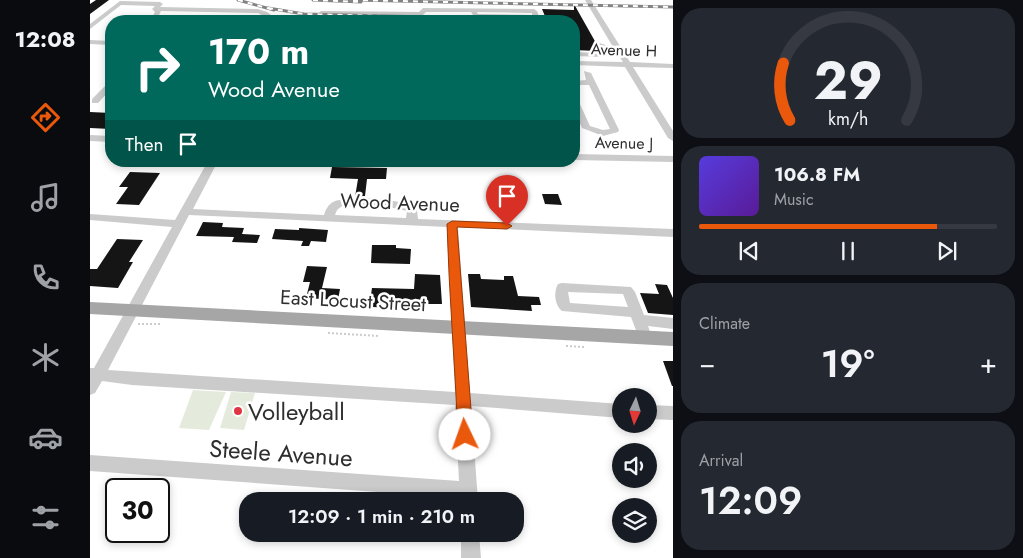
<!DOCTYPE html>
<html lang="en">
<head>
<meta charset="utf-8">
<style>
  :root { --surface:#171b24; --page:#242831; --text:#f1f3f6; --muted:#9ea1a6; --line:#363941; --accent:#ea580c }
  body { margin:0; font-family:Jost,sans-serif; background:var(--page); color:var(--text); height:100vh; display:flex; flex-direction:column; font-size:19px; white-space:nowrap }
  * { box-sizing:border-box; margin:0 }
  p { font-size:16px; color:var(--muted) }
  .icon { flex:none; width:28px; height:28px; fill:none; stroke:currentColor; stroke-width:2; stroke-linecap:round; stroke-linejoin:round }
  .map { position:relative; flex:1; overflow:hidden }
  .drawer { display:flex; flex-direction:column; gap:8px; padding:8px; background:#0d0f14; width:350px }
  .drawer>* { flex:none }
  .hud { position:absolute; left:15px; top:15px; width:475px; height:152px; border-radius:20px; box-shadow:0 2px 8px #0003; background:#00695c; color:#fff; overflow:hidden }
  .needle { width:32px; rotate:184deg }
  .buttons { position:absolute; left:522px; top:388px; display:grid; gap:10px }
  .buttons a { display:grid; place-items:center; width:45px; height:45px; border-radius:50%; background:var(--surface); box-shadow:0 2px 8px #0003; font-size:25px }
  .speed { position:absolute; left:15px; top:478px; display:flex; gap:10px; font-size:25px; font-weight:700; text-align:center }
  .speed>* { display:grid; place-content:center; width:65px; height:65px; border-radius:50%; background:var(--surface); box-shadow:0 2px 8px #0003; line-height:1 }
  .speed .limit { border:2px solid #111; border-radius:8px; background:#fff; color:#111 }
  .pin { position:absolute; display:grid; place-items:center; width:42px; height:42px; color:#fff; margin:-51px -21px; border-radius:50% 50% 50% 0; rotate:-45deg; box-shadow:0 0 5px #0007 }
  .pin .icon { rotate:45deg }
  .me { position:absolute; width:55px; margin:-28px; rotate:357deg; stroke-linejoin:round; filter:drop-shadow(0 0 4px #0008) }
  .turn { display:flex; align-items:center; gap:18px; height:105px; padding:0 20px; font-size:22px }
  .turn .icon { width:65px; height:65px; stroke-width:2.5 }
  .turn b { display:block; font-size:35px; line-height:42px }
  .then { display:flex; align-items:center; height:48px; padding:0 20px; background:#0003; gap:10px; font-size:19px }
  .big { font-size:38px; font-weight:600; line-height:1.1 }
  .drawer .tile { flex:1; display:flex; flex-direction:column; justify-content:center; gap:8px; min-width:0; padding:0 18px; border-radius:20px; background:var(--page) }
  .drawer .dial { align-items:center; gap:0 }
  .dial svg { height:130px; overflow:visible; fill:none; stroke:var(--line); stroke-width:7; stroke-linecap:round; text-anchor:middle }
  .dial text { fill:var(--text); stroke:none }
  .song { display:flex; align-items:center; gap:15px }
  .cover { width:60px; height:60px; border-radius:8px; background:linear-gradient(135deg,hsl(250 70% 55%),hsl(270 70% 35%)) }
  .played { height:5px; border-radius:2px; background:linear-gradient(90deg,var(--accent) 80%,var(--line) 80%) }
  .keys { display:flex; justify-content:space-around; direction:ltr }
  .heat { display:flex; justify-content:space-between; align-items:center; font-size:28px; direction:ltr }
  .trip { position:absolute; left:149px; top:492px; width:285px; height:50px; border-radius:20px; background:var(--surface); box-shadow:0 2px 8px #0003; font-weight:600; line-height:50px; text-align:center }
  main { display:flex; flex:1; min-height:0 }
  .dock { display:flex; flex-direction:column; width:90px; justify-content:space-around; align-items:center; background:#090b0e; color:var(--muted) }
  .dock .icon { width:35px; height:35px }
  .dock .active { color:var(--accent) }
  .dock b { font-size:22px; color:var(--text) }
  .map>svg:first-child { display:block }
  .green { fill:#e4ebdc }
  .building { fill:#151515 }
  .lines { fill:none; stroke-linecap:round; stroke-linejoin:round }
  .path { stroke:#cbcbcb; stroke-width:2; stroke-dasharray:2 2; stroke-linecap:butt }
  .minor { fill:#cbcbcb; fill-rule:evenodd }
  .major { fill:#a6a6a6; fill-rule:evenodd }
  .rail-casing { stroke:#838383; stroke-width:3 }
  .rail { stroke:#fff; stroke-width:2; stroke-dasharray:5; stroke-linecap:butt }
  .route { fill:#ea580c; stroke:#983908 }
  .poi-dot { fill:#df3644; stroke:#fff; stroke-width:2 }
  .labels { text-anchor:middle; dominant-baseline:central; stroke-width:5; stroke-linejoin:round; paint-order:stroke }
  .far-street-label { font-size:16px; fill:#2e2e2e; stroke:#fff }
  .street-label { font-size:20px; fill:#2e2e2e; stroke:#fff }
  .near-poi-label { font-size:24px; fill:#2e2e2e; stroke:#fff; text-anchor:start }
  .near-street-label { font-size:24px; fill:#2e2e2e; stroke:#fff }
</style>
</head>
<body>
<main>
<nav class="dock">
<b>12:08</b>
<svg class="icon active" aria-label="directions" viewBox="0 0 24 24"><path d="M12 3l9 9-9 9-9-9zM9 14v-3h6M13 9l2 2-2 2"/></svg>
<svg class="icon" aria-label="music" viewBox="0 0 24 24"><path d="M9 18V5l10-2v13"/><circle cx="6" cy="18" r="3"/><circle cx="16" cy="16" r="3"/></svg>
<svg class="icon" aria-label="phone" viewBox="0 0 24 24"><path d="M5 4h4l2 5-3 2q2 4 5 5l2-3 5 2v4C11 20 4 13 5 4z"/></svg>
<svg class="icon" aria-label="climate" viewBox="0 0 24 24"><path d="M12 3v18M4 7l16 10M4 17L20 7"/></svg>
<svg class="icon" aria-label="car" viewBox="0 0 24 24"><path d="M5 17H2v-5l4-1 3-4h7l3 4 3 1v5h-3M9 17h6M6 11h13"/><circle cx="7" cy="17" r="2"/><circle cx="17" cy="17" r="2"/></svg>
<svg class="icon" aria-label="filters" viewBox="0 0 24 24"><path d="M4 7h16M4 17h16"/><circle cx="9" cy="7" r="2"/><circle cx="15" cy="17" r="2"/></svg>
</nav>
<div class="map">
<svg width="583" height="558" viewBox="0 0 583 558">
  <rect width="100%" height="100%" fill="#fff"/>
  <g class="green">
    <path d="M103,390L136,392L119,430L89,428Z"/>
    <path d="M141,392L165,393L154,430L130,428Z"/>
  </g>
  <g class="building">
    <path d="M6,0H19L0,14V4Z"/>
    <path d="M484,4L506,43L504,46L506,51L484,50V21H457L452,9L484,10Z"/>
    <path d="M0,112L21,113V129L0,128Z"/>
    <path d="M242,167L297,168L296,179H277L275,196L265,197L268,179L240,178Z"/>
    <path d="M40,172L70,173L49,205L26,204L38,187H29Z"/>
    <path d="M452,194H468L472,205L455,204Z"/>
    <path d="M113,222L133,223L132,227L154,228L152,234L170,235L167,243L142,242L144,237L106,236Z"/>
    <path d="M209,228L238,230L236,242L221,241L219,246H211L213,241L182,239L185,229L209,230Z"/>
    <path d="M27,239L53,240L39,262H43L28,288L0,286V269H7Z"/>
    <path d="M282,245H306V248L321,249L320,264L281,263Z"/>
    <path d="M217,266L237,267L232,288L250,289L248,300L216,298L220,282H213Z"/>
    <path d="M325,274L350,275L352,304H331V300L303,299V308L283,307V302L280,301L282,288L324,289Z"/>
    <path d="M378,274H390L391,279L414,280V276H423L428,296L449,297L451,305H441L442,311L381,307Z"/>
    <path d="M565,284L577,285L583,298V315L558,313L550,293L569,294Z"/>
    <path d="M573,361H583V386H582Z"/>
  </g>
  <g class="lines">
    <g class="path">
      <path d="M48,324H71"/>
      <path d="M238,333L290,336"/>
      <path d="M476,346L494,347"/>
    </g>
    <g class="minor">
      <path d="M495,0H501L540,62L583,64V68L543,67L583,131V141L578,138L535,67L484,65V61L533,62L523,47L520,49L514,48L518,55L514,57L484,56V52L509,53L506,45L509,43L523,47Z"/>
      <path d="M30,1L70,2L73,4L70,7L168,9L177,12L189,21H182L168,13L71,11L66,21H60L65,12L62,9L65,6L31,5L0,29V24Z"/>
      <path d="M333,8L444,9L447,11L449,17L446,19L385,18L381,12H336L332,16L233,15L226,21H220L231,11L329,12ZM387,12L442,13V15L388,14Z"/>
      <path d="M0,40L21,41V45L0,44Z"/>
      <path d="M494,71L501,73L529,130L528,132L513,136L492,128L484,109V98L488,100L500,126L513,130L520,129L499,85H484V81L496,80Z"/>
      <path d="M18,83H21V89L8,103H2V99Z"/>
      <path d="M0,135L21,136V142L0,141Z"/>
      <path d="M484,154L583,156V162L484,160Z"/>
      <path d="M118,161H128L103,209L234,215C236,209 238,205 243,202C258,195 316,198 327,210L328,219L583,229V237L368,227L380,393L531,404V418L381,406L388,501H370V498L0,471V455L369,481L365,405L42,385L12,381L5,393L0,395V368H4L82,227L0,220V214L85,220ZM252,206L299,207L317,211L316,218L245,215L247,210ZM99,215L357,227L365,392L18,370Z"/>
      <path d="M472,283L541,287L545,292L554,315L583,318V329L558,326L562,337L560,341L555,342L550,341L541,317L472,311C465,306 463,292 468,284ZM478,292L533,294L538,307L480,303Z"/>
      <path d="M559,405L583,406V420L559,419Z"/>
      <path d="M371,534H389L391,558H371Z"/>
    </g>
    <path class="major" d="M0,302L583,332V346L0,314Z"/>
    <defs>
      <g id="rail">
        <path d="M148,0L184,10"/>
        <path d="M223,0L271,2"/>
        <path d="M263,0L583,7"/>
        <path d="M178,8L214,14L456,20"/>
      </g>
    </defs>
    <use href="#rail" class="rail-casing"/>
    <use href="#rail" class="rail"/>
  </g>
  <path class="route" d="M362,221L417,223L422,226L417,229L367,227L383,435L380,440L375,442L370,440L368,435C365,365 359,294 357,224Z"/>
  <circle class="poi-dot" cx="148" cy="411" r="5"/>
  <g class="labels">
    <g class="far-street-label">
      <text transform="translate(534 50) rotate(2)">Avenue H</text>
      <text transform="translate(534 143) rotate(1)">Avenue J</text>
    </g>
    <g class="street-label">
      <text transform="translate(310 203) rotate(2)">Wood Avenue</text>
      <text transform="translate(263 301) rotate(3)">East Locust Street</text>
    </g>
    <g class="near-poi-label">
      <text x="158" y="411">Volleyball</text>
    </g>
    <g class="near-street-label">
      <text transform="translate(191 453) rotate(4)">Steele Avenue</text>
    </g>
  </g>
</svg>
<div class="buttons">
<a><svg class="needle" viewBox="-14 -14 28 28"><path d="M0-13l5 13h-10z" fill="#e53935"/><path d="M0 13l5-13h-10z" fill="#9ea1a6"/></svg></a>
<a><svg class="icon" aria-label="sound" viewBox="0 0 24 24"><path d="M4 9h4l5-4v14l-5-4H4zM17 9q2 3 0 6"/></svg></a>
<a><svg class="icon" aria-label="layers" viewBox="0 0 24 24"><path d="M12 4l9 5-9 5-9-5zM3 14l9 5 9-5"/></svg></a>
</div>
<div class="speed"><div class="limit">30</div></div>
<div class="pin" style="left:417px;top:226px;background:#d93025"><svg class="icon" aria-label="arrive" viewBox="0 0 24 24"><path d="M6 21V4h12l-3 4 3 4H6"/></svg></div>
<svg class="me" style="left:375px;top:435px" viewBox="-20 -20 40 40"><circle r="19" fill="#fff"/><path d="M0-13L10 11 0 6-10 11z" fill="#ea580c"/></svg>
<div class="trip">12:09 · 1 min · 210 m</div>
<div class="hud">
<div class="turn"><svg class="icon" aria-label="right" viewBox="0 0 24 24"><path d="M7 20v-9h11M14 6l5 5-5 5"/></svg><div><b>170 m</b>Wood Avenue</div></div>
<div class="then">Then<svg class="icon" aria-label="arrive" viewBox="0 0 24 24"><path d="M6 21V4h12l-3 4 3 4H6"/></svg></div>
</div>
</div>
<section class="drawer">
<div class="tile dial"><svg viewBox="0 0 100 80">
<path d="M14 69A42 42 0 1 1 86 69"/>
<path d="M14 69A42 42 0 0 1 10 34" stroke="#ea580c"/>
<text x="50" y="56" font-size="32" font-weight="700">29</text>
<text x="50" y="72" font-size="11">km/h</text>
</svg></div>
<div class="tile">
<div class="song"><i class="cover"></i><div><b>106.8 FM</b><p>Music</p></div></div>
<div class="played"></div>
<div class="keys"><svg class="icon" aria-label="previous" viewBox="0 0 24 24"><path d="M18 5L8 12l10 7zM5 5v14"/></svg><svg class="icon" aria-label="pause" viewBox="0 0 24 24"><path d="M8 5v14M16 5v14"/></svg><svg class="icon" aria-label="next" viewBox="0 0 24 24"><path d="M6 5l10 7-10 7zM19 5v14"/></svg></div>
</div>
<div class="tile"><p>Climate</p>
<div class="heat"><a>−</a><b class="big">19°</b><a>+</a></div>
</div>
<div class="tile"><p>Arrival</p><b class="big">12:09</b></div>
</section>
</main>
</body>
</html>
